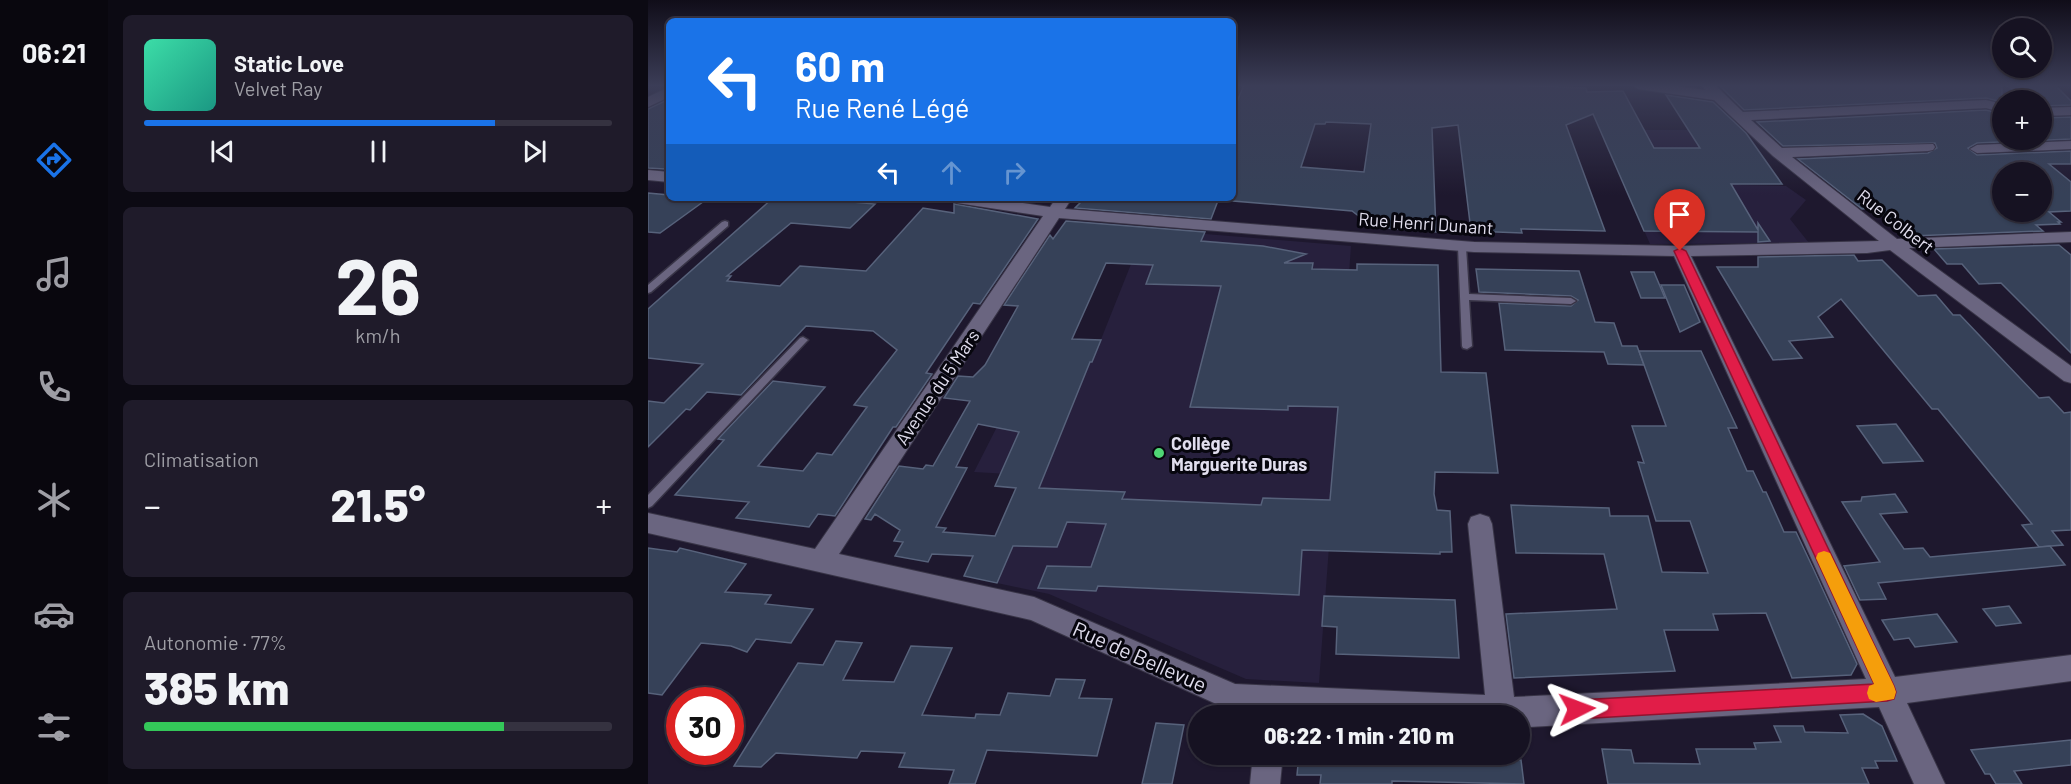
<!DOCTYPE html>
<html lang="fr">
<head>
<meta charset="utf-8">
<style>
  :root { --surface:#161222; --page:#1f1b2a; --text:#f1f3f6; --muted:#9e9ea5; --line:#353240; --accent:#1a73e8 }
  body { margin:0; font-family:Barlow,sans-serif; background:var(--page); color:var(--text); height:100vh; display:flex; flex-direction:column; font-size:22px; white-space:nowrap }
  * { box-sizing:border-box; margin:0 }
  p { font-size:20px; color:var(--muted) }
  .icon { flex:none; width:33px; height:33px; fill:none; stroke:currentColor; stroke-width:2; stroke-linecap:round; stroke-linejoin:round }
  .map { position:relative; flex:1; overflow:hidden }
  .panel { display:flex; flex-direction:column; gap:15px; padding:15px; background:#0c0a13; width:540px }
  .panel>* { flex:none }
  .top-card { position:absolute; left:18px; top:18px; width:570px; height:183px; border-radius:9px; box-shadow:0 2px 4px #0004,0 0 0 2px var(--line); background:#1a73e8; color:#fff; overflow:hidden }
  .buttons { position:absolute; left:1344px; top:18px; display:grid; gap:12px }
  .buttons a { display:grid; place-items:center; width:60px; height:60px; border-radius:50%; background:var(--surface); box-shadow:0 2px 4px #0004,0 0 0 2px var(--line); font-size:30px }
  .speed { position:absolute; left:18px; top:687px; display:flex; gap:12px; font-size:30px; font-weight:700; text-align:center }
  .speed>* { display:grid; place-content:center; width:78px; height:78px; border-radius:50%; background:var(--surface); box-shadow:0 2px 4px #0004,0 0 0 2px var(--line); line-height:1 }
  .speed .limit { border:9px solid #d22; background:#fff; color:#111 }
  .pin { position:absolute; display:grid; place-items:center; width:51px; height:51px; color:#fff; margin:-62px -26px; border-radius:50% 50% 50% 0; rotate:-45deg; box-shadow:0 0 6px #0007 }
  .pin .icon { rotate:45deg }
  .me { position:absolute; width:66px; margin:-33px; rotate:87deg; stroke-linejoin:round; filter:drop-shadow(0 0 4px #0008) }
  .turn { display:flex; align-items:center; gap:21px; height:126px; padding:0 30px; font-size:27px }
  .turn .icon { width:78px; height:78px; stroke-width:2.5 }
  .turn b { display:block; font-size:42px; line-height:51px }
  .lanes { display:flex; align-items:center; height:57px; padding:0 30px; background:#0003; justify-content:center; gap:30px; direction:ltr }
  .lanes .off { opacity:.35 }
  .big { font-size:45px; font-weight:800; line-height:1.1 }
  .panel .card { flex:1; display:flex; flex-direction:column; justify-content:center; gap:9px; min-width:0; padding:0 21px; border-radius:9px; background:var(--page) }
  .panel .dial { align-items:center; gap:0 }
  .dial b { font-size:78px; line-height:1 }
  .song { display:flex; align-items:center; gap:18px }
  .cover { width:72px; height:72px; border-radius:9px; background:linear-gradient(135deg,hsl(160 70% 55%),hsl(170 70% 35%)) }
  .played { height:6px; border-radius:3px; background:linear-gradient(90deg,var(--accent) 75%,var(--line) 75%) }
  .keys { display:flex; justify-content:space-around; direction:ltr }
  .heat { display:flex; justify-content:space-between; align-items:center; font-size:33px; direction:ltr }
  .charge { height:9px; border-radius:4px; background:linear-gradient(90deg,#34c759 77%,var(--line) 0) }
  .trip { position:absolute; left:540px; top:705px; width:342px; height:60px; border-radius:30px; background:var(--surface); box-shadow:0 2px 4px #0004,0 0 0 2px var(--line); font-weight:800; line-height:60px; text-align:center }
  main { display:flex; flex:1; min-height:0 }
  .menu { display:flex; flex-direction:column; width:108px; justify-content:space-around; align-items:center; background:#09070e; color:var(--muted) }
  .menu .icon { width:42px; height:42px }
  .menu .on { color:var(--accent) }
  .menu b { font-size:27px; color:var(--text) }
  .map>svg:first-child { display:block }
  .built { fill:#27203d }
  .building { fill:#364158; stroke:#57627b; stroke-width:1.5; fill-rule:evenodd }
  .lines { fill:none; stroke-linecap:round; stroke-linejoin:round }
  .service-casing { stroke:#383446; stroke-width:3 }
  .minor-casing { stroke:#383446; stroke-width:2 }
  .service { fill:#6a6580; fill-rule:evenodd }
  .minor { fill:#6a6580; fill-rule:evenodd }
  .route { fill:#e11d48; stroke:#92132f; stroke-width:1.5 }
  .slow { fill:#f59e0b }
  .poi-dot { fill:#4fd675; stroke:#07060e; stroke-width:2 }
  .labels { text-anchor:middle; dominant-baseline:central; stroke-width:6; stroke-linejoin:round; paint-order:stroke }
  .street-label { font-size:18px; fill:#e1deee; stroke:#07060e }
  .poi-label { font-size:18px; font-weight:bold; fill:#e1deee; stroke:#07060e; text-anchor:start }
  .near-street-label { font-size:21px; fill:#e1deee; stroke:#07060e }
</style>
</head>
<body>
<main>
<nav class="menu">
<b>06:21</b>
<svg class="icon on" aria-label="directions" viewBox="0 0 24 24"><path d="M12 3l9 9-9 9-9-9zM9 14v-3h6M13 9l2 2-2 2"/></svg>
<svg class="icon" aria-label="music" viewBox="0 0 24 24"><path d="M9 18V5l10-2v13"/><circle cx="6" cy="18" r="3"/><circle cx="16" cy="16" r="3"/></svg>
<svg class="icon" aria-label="phone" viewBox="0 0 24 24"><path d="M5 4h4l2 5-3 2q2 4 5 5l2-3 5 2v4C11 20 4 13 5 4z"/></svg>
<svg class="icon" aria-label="climate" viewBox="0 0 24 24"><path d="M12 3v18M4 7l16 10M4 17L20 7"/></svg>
<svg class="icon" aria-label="car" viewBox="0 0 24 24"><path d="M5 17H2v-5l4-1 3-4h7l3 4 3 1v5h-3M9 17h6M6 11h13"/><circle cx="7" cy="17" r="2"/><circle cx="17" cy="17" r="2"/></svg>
<svg class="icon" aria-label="filters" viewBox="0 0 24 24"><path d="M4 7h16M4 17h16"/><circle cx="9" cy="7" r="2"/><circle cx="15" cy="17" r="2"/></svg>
</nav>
<section class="panel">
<div class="card">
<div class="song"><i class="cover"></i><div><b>Static Love</b><p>Velvet Ray</p></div></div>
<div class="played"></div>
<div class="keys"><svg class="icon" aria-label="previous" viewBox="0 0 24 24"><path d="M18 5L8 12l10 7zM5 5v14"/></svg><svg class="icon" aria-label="pause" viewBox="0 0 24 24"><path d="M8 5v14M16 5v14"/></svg><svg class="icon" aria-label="next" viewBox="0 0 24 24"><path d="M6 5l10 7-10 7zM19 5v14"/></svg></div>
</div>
<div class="card dial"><b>26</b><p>km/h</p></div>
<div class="card"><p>Climatisation</p>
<div class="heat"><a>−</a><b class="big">21.5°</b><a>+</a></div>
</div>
<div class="card"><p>Autonomie · 77%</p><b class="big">385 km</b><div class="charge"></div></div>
</section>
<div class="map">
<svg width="1423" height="784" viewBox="0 0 1423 784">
  <rect width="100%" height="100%" fill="#1e182e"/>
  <g class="built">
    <path d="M970,130H1041L1079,167L1091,185L1138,186L1158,200L1142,219L1161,243L1002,244L960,148Z"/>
    <path d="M497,229L703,246L671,683L598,679L401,594L349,583L394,476L326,472L383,360L444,362Z"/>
  </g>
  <g class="building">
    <path d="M596,85H851L938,88L939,92L975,91L1006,148H1052L1018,95L1065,102L1098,133L1134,184H1083L1110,230V223L1122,241L1110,242V232L996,231L945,114L918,125L957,231L873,229L874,233L823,231L810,125L784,128L788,232L725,227L704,211L585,201V111ZM678,122L723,124L716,172L653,167L667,124H677Z"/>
    <path d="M1071,85H1354V102L1338,98L1096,110Z"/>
    <path d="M1358,85H1407L1423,101V105L1394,106V100H1379Z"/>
    <path d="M21,99V166L17,169L0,168V109Z"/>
    <path d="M1338,110L1354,114V140H1394V118L1423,117V139L1329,143L1320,148L1329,155L1423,151V164H1401L1423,182V211L1401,212L1413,222H1410L1412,224L1388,225L1395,231L1263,236L1249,222H1242L1229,208L1214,209L1150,159L1280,153L1289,148L1287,143L1135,146L1109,122ZM1354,172H1394V212H1354Z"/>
    <path d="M0,193L21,195V198L59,199L12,233L0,232Z"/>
    <path d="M125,198H158L227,204L202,228L143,223L79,276H83L79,281L132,286L152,266L218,271L275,208L306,213V204L390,219L332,304L325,303L278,373L284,374L248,427H245L187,516L170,514L161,527L88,518L101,502L27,495L76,440L70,439L125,381L177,387L110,466L155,471L169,453L184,455L219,407L206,405L249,350L225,331L158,326L93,395L59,392L42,410L38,409L0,447V401L16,403L55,364L0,358V309Z"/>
    <path d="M446,198H571L563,219L427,208L436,199Z"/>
    <path d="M418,221L557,232L553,241L615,246L658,254L636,263H665L664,269L709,270V264L790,265L793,372L838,373L850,473L787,472L786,494L789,510L802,511L804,552H792V554L654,550L651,595L450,586L448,591L390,588L399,566L443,567L458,524L419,522L409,547L365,546L349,583L316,576L325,556L284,554L280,562L247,556L255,542L246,541L252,530L227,514L223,520L217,519L251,466L275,469L278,465L285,466L322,401L296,398L310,376L325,377L337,365L370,306L356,305L402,235L405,239ZM458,263L505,265L498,284L573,286L542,407L640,410V406L690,407L682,500L615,498L613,505L474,499L477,492L391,488L442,362H444L453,340L424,339ZM330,424L371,432L347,486L368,488L347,536L295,532L298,528L288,527L319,468L308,467Z"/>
    <path d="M1411,245L1423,255V353L1353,283L1331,284L1314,264H1299L1286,249Z"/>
    <path d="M1206,255L1210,261L1234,260L1270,296L1288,295L1305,315H1312L1391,398L1401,397L1416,413L1423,412V530L1404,531L1415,545L1391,547L1374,525L1384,524L1290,409H1284L1193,299L1170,317L1185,337L1141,341L1154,358L1125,360L1069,267H1110V257Z"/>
    <path d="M828,269L931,271L947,322L966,323L974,346H989L996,365L960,364L956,352L857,350L851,303L923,306L930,300L923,296L831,292Z"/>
    <path d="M983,272H1006L1017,298H993Z"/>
    <path d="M1013,285H1036L1052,322L1032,332Z"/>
    <path d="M991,351H1053L1089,428H1080L1099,471H1105L1115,492H1118L1136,532H1148L1165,568L1209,664L1203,675L1144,678L1118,613L1065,614L1070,630H1016L1027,671L866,678L858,614L969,609L956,554L868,553L863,505L961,508L962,516H1000L1014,572L1060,573L1042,521H1008L990,462L996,463L984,426H1018Z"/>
    <path d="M1248,424L1275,461L1235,463L1209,426Z"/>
    <path d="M1247,494L1259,512L1232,514L1256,549L1275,548L1282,557L1402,546L1417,565L1230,583L1238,599L1212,600L1196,566L1232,562L1194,502L1213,501L1214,497Z"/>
    <path d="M0,548L29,552L32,548L98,564L77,592L123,595L117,604L165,609L143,643L108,639L99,652L83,646L53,643L14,695L0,693Z"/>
    <path d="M676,596L807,600L811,658L688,654L689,627L674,626Z"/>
    <path d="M1361,606L1373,623L1348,626L1335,609Z"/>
    <path d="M1289,614L1309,642L1267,647L1261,638L1246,640L1234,620Z"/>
    <path d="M188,641L214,643L195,680L246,682L263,646L304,648L274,715L327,718L328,714L352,715L360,693L402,696L408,679L437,680L431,698L464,699L449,756L339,750L327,784H301L306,770L251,767L257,753L213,751L209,758L128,753L113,767L86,766L150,663L175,665Z"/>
    <path d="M1215,714L1234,726L1249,761H1227L1230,768H1214L1221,784H960L954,749L983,750L986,763L1052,764L1048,749H1108L1106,743L1133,742L1126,726H1155L1157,732L1200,733L1192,715Z"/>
    <path d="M508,723L536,725L524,784H494Z"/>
    <path d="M1423,740V765L1366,771L1374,784H1348L1342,774H1337L1323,750Z"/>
    <path d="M651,754H801V757L873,760L876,784L744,781V784H672L673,775H649Z"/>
  </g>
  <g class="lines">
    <defs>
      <g id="service">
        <path d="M77,221L80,222V226L3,292L0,293V285L74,222Z"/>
        <path d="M814,244L818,247L821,294L923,298L928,301L923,304L821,300L824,346L819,349L815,348L814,346L810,247Z"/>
        <path d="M155,337L160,340L158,342L4,506L0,508V495L152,338Z"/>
      </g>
      <g id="minor">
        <path d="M984,85H1022L1057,90L1053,85H1067L1095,112L1338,100L1354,104V112L1338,108L1103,120L1134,148L1285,144L1287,147L1285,150L1280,151L1144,157L1249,239L1423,232V242L1261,248L1423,366V383L1416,381L1242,250L1219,253L1043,256L1247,677L1423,655V681L1259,703L1297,784H1266L1231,707L881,727L872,726V716H654L586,712L383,620L0,533V513L167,549L395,216L309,203L301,198H340L402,207L408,198H424L417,209L826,242L1032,246L1231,241L1125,156L1066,100L990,89ZM411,218L826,252L1026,256L1218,679L866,697L844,524L841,517L832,514L823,517L820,524L837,695L587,684L386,597L191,554Z"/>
        <path d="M21,87V97L0,107V97Z"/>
        <path d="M1423,107V115L1394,116V108Z"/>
        <path d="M1423,141V149L1329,153L1322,149L1329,145Z"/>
        <path d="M0,170L21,172V182L0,180Z"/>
        <path d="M605,754H635L632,784H602Z"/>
      </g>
    </defs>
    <use href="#service" class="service-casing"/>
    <use href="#minor" class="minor-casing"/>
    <use href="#service" class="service"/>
    <use href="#minor" class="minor"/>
  </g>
  <linearGradient id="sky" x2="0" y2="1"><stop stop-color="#100d19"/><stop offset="0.44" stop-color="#3b3d57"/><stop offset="1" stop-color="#3b3d57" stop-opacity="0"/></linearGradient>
  <rect width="1423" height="195" fill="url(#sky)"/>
  <path class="route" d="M1032,248L1038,251L1246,686L1248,692L1246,699L1239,701L929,719L922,716L919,709L922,703L929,700L1226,684L1026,251Z"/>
  <path class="slow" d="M1176,551L1182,553L1246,686L1248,692L1246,699L1228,702L1221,699L1219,693L1221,686L1226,684L1168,558L1170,553Z"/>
  <circle class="poi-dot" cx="511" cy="453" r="6"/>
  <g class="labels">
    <g class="street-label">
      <text transform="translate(1248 221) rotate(38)">Rue Colbert</text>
      <text transform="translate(778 223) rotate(4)">Rue Henri Dunant</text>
      <text transform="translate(289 387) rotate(-56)">Avenue du 5 Mars</text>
    </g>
    <g class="poi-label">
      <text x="523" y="443">Collège<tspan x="523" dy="21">Marguerite Duras</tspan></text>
    </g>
    <g class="near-street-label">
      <text transform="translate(492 656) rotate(24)">Rue de Bellevue</text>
    </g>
  </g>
</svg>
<div class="buttons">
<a><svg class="icon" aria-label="search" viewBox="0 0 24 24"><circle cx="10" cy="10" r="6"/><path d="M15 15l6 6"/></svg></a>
<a>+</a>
<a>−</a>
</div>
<div class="speed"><div class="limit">30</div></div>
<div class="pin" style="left:1032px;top:251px;background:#d93025"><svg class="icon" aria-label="arrive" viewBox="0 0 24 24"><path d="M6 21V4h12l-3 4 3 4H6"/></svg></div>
<svg class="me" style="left:929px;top:709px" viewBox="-20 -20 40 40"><path d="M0-17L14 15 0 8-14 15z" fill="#e11d48" stroke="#fff" stroke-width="4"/></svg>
<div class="trip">06:22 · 1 min · 210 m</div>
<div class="top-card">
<div class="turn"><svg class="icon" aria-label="left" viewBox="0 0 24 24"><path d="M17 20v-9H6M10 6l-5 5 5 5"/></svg><div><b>60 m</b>Rue René Légé</div></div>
<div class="lanes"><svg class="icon" aria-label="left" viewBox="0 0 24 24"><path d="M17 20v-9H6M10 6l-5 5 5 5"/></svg><svg class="icon off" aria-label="ahead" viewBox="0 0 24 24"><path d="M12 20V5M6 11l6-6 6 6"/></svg><svg class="icon off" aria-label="right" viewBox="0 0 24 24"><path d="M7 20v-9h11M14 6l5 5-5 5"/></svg></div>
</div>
</div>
</main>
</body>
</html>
